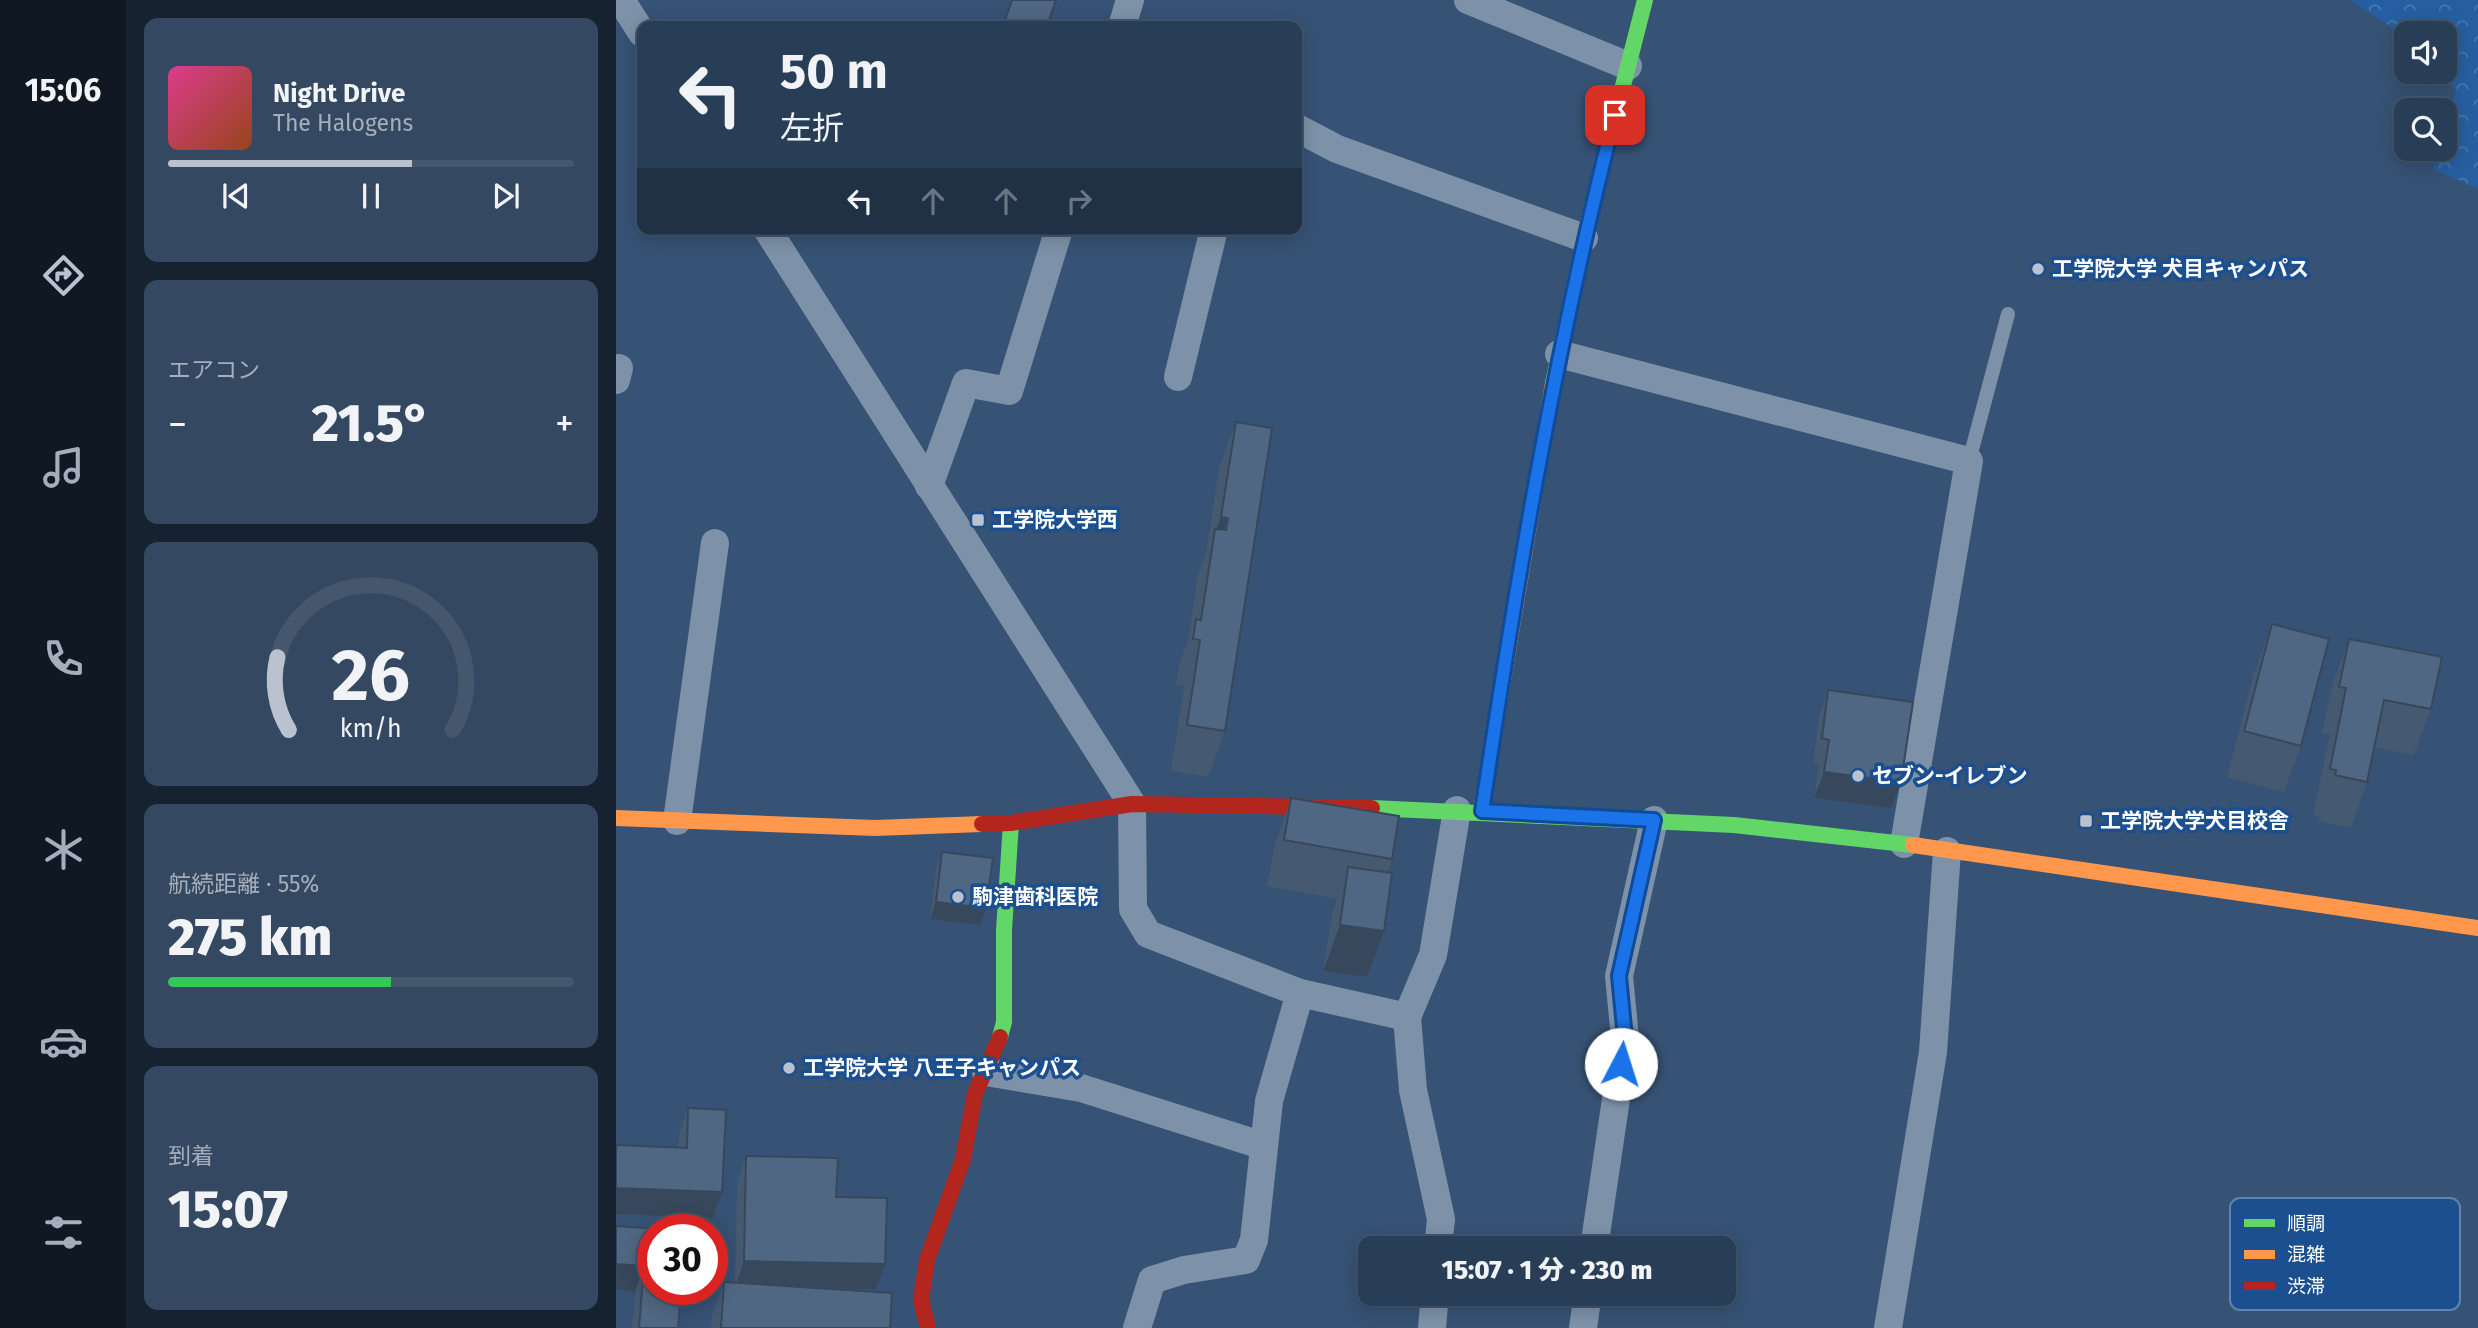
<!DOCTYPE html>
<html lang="ja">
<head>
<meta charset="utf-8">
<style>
  :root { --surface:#283e57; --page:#344961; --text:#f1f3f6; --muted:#a5aeba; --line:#44576d; --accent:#b9c2ce }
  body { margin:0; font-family:"Fira Sans","Noto Sans JP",sans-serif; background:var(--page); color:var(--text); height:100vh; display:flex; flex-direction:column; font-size:26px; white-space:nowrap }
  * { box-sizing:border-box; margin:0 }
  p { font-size:23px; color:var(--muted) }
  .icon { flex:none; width:38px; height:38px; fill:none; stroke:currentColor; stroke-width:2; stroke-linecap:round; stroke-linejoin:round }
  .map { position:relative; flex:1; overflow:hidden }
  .panel { display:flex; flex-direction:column; gap:18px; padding:18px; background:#162230; width:490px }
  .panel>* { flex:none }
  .hud { position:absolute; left:21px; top:21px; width:665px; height:214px; border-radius:14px; box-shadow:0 4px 18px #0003,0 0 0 2px var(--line); background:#283e57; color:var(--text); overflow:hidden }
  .fabs { position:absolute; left:1778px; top:21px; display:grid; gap:14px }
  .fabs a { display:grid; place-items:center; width:63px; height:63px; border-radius:14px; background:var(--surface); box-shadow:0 4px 18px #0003,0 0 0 2px var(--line); font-size:35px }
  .speed { position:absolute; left:21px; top:1214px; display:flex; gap:14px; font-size:35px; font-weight:700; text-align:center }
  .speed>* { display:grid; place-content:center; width:91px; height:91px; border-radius:50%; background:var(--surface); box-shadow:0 4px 18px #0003,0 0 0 2px var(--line); line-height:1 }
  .speed .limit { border:10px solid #d22; background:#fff; color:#111 }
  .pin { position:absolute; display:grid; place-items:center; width:60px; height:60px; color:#fff; margin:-30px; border-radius:14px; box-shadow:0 4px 10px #0006 }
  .me { position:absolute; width:77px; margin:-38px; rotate:5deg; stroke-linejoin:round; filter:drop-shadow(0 0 5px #0008) }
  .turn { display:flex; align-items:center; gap:24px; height:147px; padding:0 28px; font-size:32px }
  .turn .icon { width:91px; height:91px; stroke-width:2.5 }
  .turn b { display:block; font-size:49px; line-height:60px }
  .lanes { display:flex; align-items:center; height:66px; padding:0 28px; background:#0003; justify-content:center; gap:35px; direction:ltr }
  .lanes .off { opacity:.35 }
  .big { font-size:52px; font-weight:800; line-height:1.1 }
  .panel .card { flex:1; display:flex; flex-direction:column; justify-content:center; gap:10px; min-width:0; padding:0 24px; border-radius:14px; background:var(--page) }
  .panel .dial { align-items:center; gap:0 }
  .dial svg { height:182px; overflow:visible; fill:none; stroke:var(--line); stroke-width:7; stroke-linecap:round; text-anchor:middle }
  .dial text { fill:var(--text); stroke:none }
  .song { display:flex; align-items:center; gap:21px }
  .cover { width:84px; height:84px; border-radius:10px; background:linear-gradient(135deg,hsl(330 70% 55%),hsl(20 70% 35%)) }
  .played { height:7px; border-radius:4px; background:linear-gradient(90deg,var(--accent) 60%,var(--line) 60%) }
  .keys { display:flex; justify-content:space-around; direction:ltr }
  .heat { display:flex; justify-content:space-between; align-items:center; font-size:38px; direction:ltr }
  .charge { height:10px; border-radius:5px; background:linear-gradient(90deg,#34c759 55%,var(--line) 0) }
  .trip { position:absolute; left:742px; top:1236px; width:378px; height:70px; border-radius:14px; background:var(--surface); box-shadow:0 4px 18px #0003,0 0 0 2px var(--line); font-weight:800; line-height:70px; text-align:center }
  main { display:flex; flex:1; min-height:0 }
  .dock { display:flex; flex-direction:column; width:126px; justify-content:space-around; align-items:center; background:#101923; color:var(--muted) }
  .dock .icon { width:49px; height:49px }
  .dock .selected { color:var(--accent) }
  .dock b { font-size:32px; color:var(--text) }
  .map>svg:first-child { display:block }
  .forest { fill:url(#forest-crowns) }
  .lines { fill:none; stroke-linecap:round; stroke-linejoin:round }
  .lane { stroke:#7d92a8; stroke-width:14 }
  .street { stroke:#7d92a8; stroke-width:28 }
  .fast { stroke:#63d668; stroke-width:16 }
  .slow { stroke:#ff974d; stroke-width:16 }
  .jam { stroke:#b3261e; stroke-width:16 }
  .wall { fill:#455971 }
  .shaded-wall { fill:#38485c }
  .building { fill:#506783; stroke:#38485c; stroke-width:2 }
  .route-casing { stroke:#114b97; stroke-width:18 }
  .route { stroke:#1a73e8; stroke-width:12 }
  .poi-dot { fill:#b9c2ce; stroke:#1b4f8f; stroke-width:2.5 }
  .labels { text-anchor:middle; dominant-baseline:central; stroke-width:7; stroke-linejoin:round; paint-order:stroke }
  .poi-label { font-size:21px; font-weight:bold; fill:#fff; stroke:#1b4f8f; text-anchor:start }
  .key { fill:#1b4f8f; stroke:#5f84b1; stroke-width:2 }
  .key-label { font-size:19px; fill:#fff }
</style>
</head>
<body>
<main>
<nav class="dock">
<b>15:06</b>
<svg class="icon selected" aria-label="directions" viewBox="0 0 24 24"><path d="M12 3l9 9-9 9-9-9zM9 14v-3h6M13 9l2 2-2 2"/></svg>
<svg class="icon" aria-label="music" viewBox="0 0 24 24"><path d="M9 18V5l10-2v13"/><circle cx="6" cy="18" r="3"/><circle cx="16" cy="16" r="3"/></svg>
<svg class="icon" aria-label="phone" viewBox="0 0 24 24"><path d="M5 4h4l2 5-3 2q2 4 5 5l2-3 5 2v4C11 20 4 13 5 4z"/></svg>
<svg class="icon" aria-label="climate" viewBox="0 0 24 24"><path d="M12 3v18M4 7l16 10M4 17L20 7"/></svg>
<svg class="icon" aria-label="car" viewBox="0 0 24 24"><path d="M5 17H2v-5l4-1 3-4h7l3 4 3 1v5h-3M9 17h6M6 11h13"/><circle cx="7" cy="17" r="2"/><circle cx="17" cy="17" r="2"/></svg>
<svg class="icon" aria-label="filters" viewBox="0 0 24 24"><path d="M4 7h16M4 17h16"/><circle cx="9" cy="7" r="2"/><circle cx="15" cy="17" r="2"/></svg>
</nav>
<section class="panel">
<div class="card">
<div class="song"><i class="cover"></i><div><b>Night Drive</b><p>The Halogens</p></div></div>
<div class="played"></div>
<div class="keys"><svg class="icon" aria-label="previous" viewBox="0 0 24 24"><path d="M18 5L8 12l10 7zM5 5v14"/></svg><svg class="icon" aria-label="pause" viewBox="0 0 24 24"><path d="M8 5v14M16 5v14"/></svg><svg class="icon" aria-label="next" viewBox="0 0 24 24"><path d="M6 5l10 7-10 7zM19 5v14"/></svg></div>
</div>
<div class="card"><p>エアコン</p>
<div class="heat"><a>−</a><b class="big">21.5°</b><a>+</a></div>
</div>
<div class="card dial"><svg viewBox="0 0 100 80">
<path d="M14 69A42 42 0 1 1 86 69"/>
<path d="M14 69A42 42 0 0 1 9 37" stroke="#b9c2ce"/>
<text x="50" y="56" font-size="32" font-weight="700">26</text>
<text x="50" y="72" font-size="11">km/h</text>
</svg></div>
<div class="card"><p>航続距離 · 55%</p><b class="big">275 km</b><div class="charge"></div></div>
<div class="card"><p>到着</p><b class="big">15:07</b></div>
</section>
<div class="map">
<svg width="1862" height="1328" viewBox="0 0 1862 1328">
  <defs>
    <pattern id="forest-crowns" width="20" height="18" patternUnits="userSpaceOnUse" patternTransform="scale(1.75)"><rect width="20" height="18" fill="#265fa1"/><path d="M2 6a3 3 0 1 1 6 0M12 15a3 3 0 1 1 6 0" fill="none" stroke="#4777af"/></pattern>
  </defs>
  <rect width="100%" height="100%" fill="#365274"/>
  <path class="forest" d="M1734,0H1862V189L1818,169L1823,149H1829V130L1840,90L1825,72H1829V33H1790V37Z"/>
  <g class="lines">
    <path class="lane" d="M1353,461L1392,314"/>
    <g class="street">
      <path d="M5,0L26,33"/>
      <path d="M852,0L1012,66"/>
      <path d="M506,26L514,0"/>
      <path d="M681,128L721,149L968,238"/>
      <path d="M151,229L516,804L517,909L532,934L684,993L791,1017L817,955L841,810"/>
      <path d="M943,354L1353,461L1288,844"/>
      <path d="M562,377L598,229"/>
      <path d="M0,380L3,368"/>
      <path d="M313,486L350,383L393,391L443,229"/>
      <path d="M61,821L99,543"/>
      <path d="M791,1017L797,1090L825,1219L822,1248"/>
      <path d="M370,1072L465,1088L648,1146"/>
      <path d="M978,1248L1009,1038L1003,976L1038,820"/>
      <path d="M521,1328L536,1280L568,1270L630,1260L638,1240L653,1101L684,993"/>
      <path d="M816,1328L819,1293"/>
      <path d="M967,1328L972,1293"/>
      <path d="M1272,1328L1317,1052L1331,851"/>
    </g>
    <g class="fast">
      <path d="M937,383L972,222L1029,0"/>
      <path d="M756,808L1118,825L1297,845"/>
      <path d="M384,1037L388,1022V930L395,823"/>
    </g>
    <g class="slow">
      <path d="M865,811L937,383"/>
      <path d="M0,818L259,828L366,824"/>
      <path d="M1297,845L1862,928"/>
    </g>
    <g class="jam">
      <path d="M366,824L395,823L516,804L756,808"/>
      <path d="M312,1328L305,1300L311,1260L347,1159L359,1094L384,1037"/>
    </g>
  </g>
  <g class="wall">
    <path d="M395,0H440L431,26H386Z"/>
    <path d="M620,422L609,731L592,777L555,771L568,686L560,685L563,665L572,640L582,575L590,554L603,468Z"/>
    <path d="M1656,624L1685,746L1668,792L1611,777L1639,670Z"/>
    <path d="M1733,639L1815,709L1798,755L1758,747L1751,782L1735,828L1703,821V816L1697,815L1714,734L1706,733L1716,685Z"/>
    <path d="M1212,690L1285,782L1275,808L1198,798L1203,765L1197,764L1203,716Z"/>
    <path d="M675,798L776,859L771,873L751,977L707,971L716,913L721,899L651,886L659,844Z"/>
    <path d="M326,852L364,925L314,919L320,869Z"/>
    <path d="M72,1108L106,1192L97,1218L0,1214V1145L62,1148L63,1134Z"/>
    <path d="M130,1156L220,1197L260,1289L204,1288L274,1328H95L96,1315L108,1282L119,1283L121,1182Z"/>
    <path d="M54,1230L62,1328H16L19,1292L0,1290Z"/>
  </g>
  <g class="shaded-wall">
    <path d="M605,517L612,518L595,564L597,538Z"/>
    <path d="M1208,772L1285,782L1275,808L1198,798Z"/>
    <path d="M320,902L370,908L364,925L314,919Z"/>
    <path d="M724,925L768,931L751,977L707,971Z"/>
    <path d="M0,1188L106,1192L97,1218L0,1214Z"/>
    <path d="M128,1261L269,1264L260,1289L119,1287Z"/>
    <path d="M0,1264L28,1266L19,1292L0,1290Z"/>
  </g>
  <g class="building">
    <path d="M396,0H440L431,26H387Z"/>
    <path d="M620,422L656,428L609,731L571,725L584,640L577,639L580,619L585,620L599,529L610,530L612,518L605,517Z"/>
    <path d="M1656,624L1713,639L1685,746L1628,731Z"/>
    <path d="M1733,639L1826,657L1815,709L1768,700L1751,782L1719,775L1720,770L1714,769L1730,688L1723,687Z"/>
    <path d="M1212,690L1297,702L1285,782L1208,772L1213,740L1206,738Z"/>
    <path d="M675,798L783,816L776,859L668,840Z"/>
    <path d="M326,852L377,858L370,908L320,902Z"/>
    <path d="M732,867L776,873L768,931L724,925Z"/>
    <path d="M72,1108L110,1110L106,1192L0,1188V1145L71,1148Z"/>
    <path d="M130,1156L222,1158L220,1197L271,1198L269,1264L128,1261Z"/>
    <path d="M0,1226L54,1230H37V1290H65L62,1328H23L28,1266L0,1264Z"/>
    <path d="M108,1282L276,1293L274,1328H105Z"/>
  </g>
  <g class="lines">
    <defs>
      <path id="route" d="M999,115C940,345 901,577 866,811L1038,820L1003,976L1009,1038L1005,1064"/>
    </defs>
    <use href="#route" class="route-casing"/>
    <use href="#route" class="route"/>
  </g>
  <g class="poi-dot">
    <circle cx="1422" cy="269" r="7"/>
    <rect x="355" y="513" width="14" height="14" rx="3.5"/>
    <circle cx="1242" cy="776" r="7"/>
    <rect x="1463" y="814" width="14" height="14" rx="3.5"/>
    <circle cx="342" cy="897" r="7"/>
    <circle cx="173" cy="1068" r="7"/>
  </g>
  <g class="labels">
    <g class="poi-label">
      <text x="1436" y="269">工学院大学 犬目キャンパス</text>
      <text x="376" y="520">工学院大学西</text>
      <text x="1256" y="776">セブン-イレブン</text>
      <text x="1484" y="821">工学院大学犬目校舎</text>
      <text x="356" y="897">駒津歯科医院</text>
      <text x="187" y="1068">工学院大学 八王子キャンパス</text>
    </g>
  </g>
  <rect x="1614" y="1198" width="230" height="112" rx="10" class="key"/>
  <rect x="1628" y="1219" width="31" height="8" fill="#63d668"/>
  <rect x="1628" y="1250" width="31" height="9" fill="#ff974d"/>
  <rect x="1628" y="1282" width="31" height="8" fill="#b3261e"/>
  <g class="key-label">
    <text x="1671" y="1230">順調</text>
    <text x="1671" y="1261">混雑</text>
    <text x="1671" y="1293">渋滞</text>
  </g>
</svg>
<div class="fabs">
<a><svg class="icon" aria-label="sound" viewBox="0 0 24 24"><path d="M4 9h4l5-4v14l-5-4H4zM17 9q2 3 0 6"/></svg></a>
<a><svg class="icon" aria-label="search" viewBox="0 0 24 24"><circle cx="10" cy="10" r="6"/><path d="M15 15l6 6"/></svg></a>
</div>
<div class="speed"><div class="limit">30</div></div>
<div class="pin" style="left:999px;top:115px;background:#d93025"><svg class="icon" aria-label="arrive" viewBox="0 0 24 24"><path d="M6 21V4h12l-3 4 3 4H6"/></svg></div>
<svg class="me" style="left:1005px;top:1064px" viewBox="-20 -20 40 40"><circle r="19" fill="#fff"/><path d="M0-13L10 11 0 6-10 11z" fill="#1a73e8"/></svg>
<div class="trip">15:07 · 1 分 · 230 m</div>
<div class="hud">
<div class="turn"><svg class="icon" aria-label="left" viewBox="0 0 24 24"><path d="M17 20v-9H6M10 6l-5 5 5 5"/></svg><div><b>50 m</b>左折</div></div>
<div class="lanes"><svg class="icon" aria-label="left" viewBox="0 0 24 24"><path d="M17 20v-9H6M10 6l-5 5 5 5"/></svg><svg class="icon off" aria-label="ahead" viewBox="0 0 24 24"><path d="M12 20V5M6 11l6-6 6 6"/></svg><svg class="icon off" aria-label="ahead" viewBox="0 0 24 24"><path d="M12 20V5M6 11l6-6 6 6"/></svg><svg class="icon off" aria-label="right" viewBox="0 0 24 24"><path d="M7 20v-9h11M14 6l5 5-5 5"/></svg></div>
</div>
</div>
</main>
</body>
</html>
